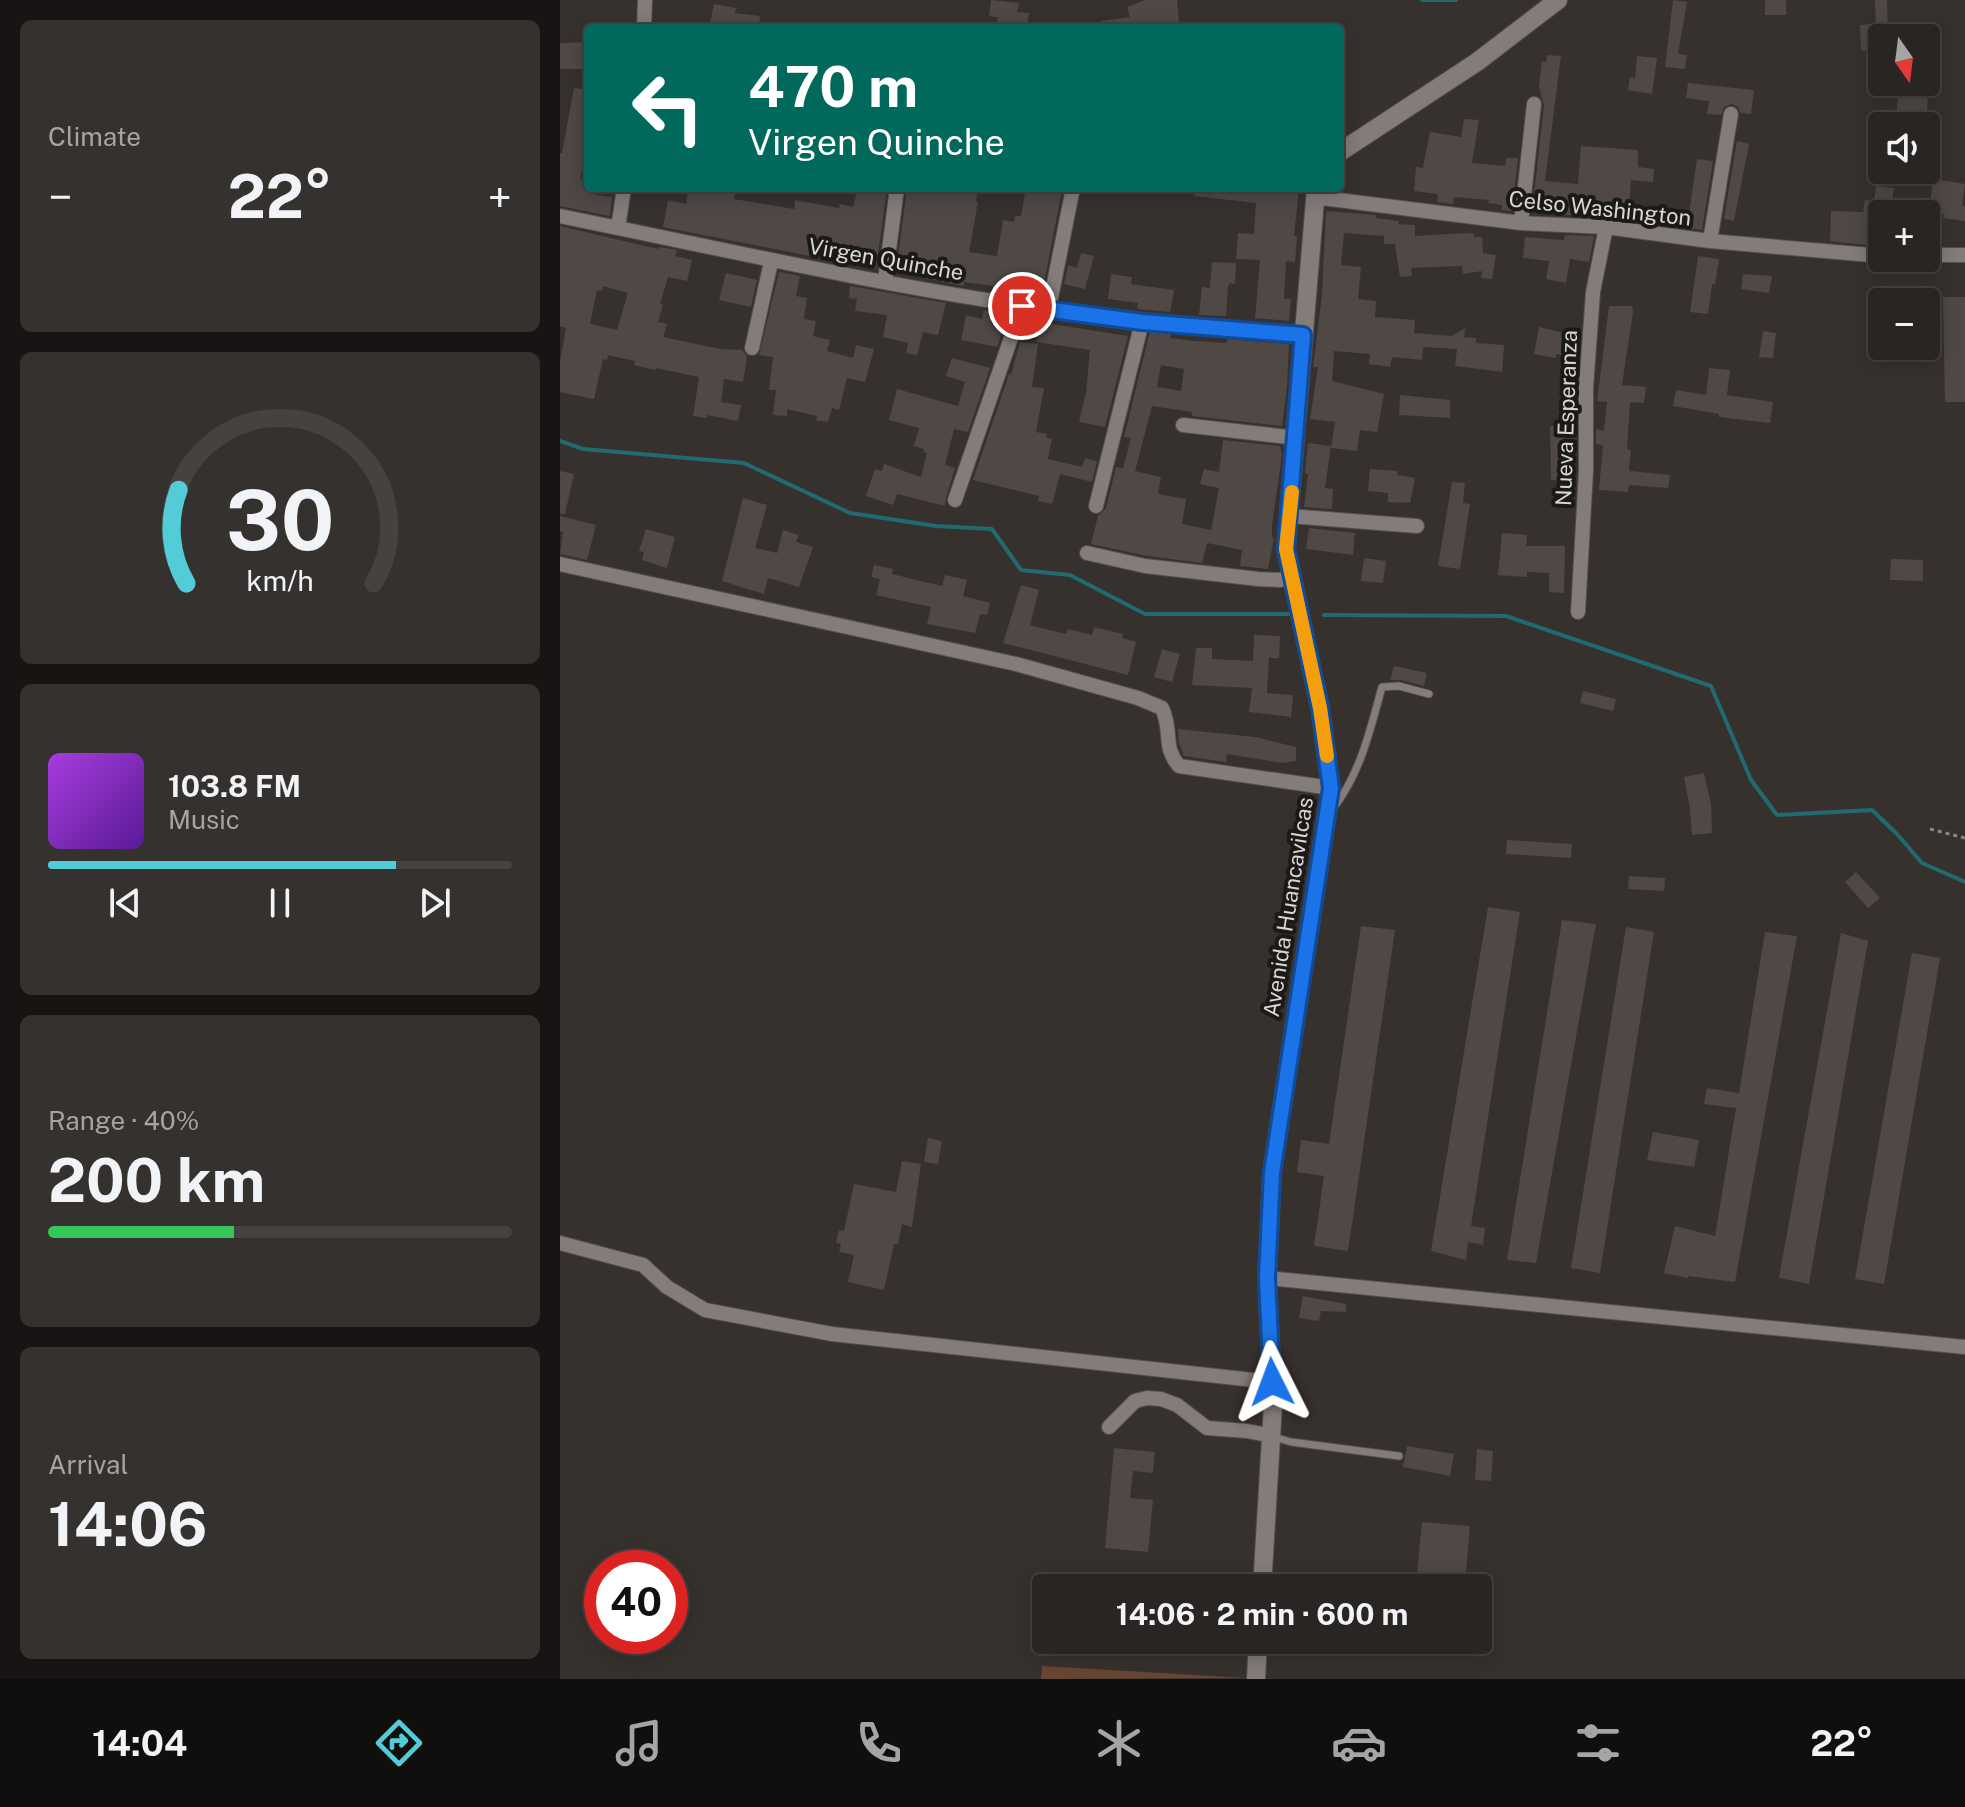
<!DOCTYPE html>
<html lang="en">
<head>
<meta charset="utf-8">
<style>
  :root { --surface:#292522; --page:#35312f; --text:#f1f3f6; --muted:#a5a5a5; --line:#454240; --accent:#52ccd6 }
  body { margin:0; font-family:"Public Sans",sans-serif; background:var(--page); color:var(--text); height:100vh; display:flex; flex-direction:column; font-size:30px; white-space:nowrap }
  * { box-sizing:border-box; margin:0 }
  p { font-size:26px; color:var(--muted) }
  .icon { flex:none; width:44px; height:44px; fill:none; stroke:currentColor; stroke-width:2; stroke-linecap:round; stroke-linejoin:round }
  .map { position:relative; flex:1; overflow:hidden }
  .panel { display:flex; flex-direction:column; gap:20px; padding:20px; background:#171413; width:560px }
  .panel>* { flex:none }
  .top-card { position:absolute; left:24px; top:24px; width:760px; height:168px; border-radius:8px; box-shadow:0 4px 20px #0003,0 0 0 2px var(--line); background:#00695c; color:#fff; overflow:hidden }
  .needle { width:52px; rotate:166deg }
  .fabs { position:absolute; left:1308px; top:24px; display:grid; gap:16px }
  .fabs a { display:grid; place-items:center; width:72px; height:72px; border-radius:8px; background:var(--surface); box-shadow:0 4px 20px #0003,0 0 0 2px var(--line); font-size:40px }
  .speed { position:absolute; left:24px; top:1550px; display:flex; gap:16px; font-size:40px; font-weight:700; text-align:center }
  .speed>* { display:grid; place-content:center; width:104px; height:104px; border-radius:50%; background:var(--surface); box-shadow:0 4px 20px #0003,0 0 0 2px var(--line); line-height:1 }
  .speed .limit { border:12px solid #d22; background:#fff; color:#111 }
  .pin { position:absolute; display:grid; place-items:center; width:68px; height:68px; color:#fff; margin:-34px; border:4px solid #fff; border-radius:50%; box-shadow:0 2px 8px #0007 }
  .me { position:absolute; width:88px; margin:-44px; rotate:357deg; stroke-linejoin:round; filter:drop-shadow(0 0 6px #0008) }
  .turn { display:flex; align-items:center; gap:28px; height:168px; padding:0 32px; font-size:36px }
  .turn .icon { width:104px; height:104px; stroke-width:2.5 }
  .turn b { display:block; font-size:56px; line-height:68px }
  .big { font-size:60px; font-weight:700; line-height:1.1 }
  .panel .card { flex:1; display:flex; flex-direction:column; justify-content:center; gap:12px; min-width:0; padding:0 28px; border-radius:12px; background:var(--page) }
  .panel .dial { align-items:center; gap:0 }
  .dial svg { height:208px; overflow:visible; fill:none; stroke:var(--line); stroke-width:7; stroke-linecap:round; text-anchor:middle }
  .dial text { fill:var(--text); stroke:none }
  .song { display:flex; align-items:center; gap:24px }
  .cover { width:96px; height:96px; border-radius:12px; background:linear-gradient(135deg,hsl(280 70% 55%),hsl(270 70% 35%)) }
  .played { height:8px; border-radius:4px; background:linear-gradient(90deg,var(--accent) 75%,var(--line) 75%) }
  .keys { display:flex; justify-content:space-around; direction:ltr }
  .heat { display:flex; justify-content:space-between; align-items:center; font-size:44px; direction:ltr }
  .charge { height:12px; border-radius:6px; background:linear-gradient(90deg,#34c759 40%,var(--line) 0) }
  .trip { position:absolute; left:472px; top:1574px; width:460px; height:80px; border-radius:8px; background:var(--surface); box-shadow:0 4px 20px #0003,0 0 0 2px var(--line); font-weight:700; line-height:80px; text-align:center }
  .tab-bar { display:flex; height:128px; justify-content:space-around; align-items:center; background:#100f0e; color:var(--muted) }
  .tab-bar .icon { width:56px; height:56px }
  .tab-bar .selected { color:var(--accent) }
  .tab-bar b { font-size:36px; color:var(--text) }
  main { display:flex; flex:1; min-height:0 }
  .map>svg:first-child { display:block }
  .green { fill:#684634 }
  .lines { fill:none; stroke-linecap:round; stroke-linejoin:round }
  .stream { stroke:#1f6b71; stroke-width:4 }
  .building { fill:#4f4845; fill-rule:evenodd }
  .service-casing { stroke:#524e4b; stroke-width:9 }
  .minor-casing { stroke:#524e4b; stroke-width:16 }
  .tertiary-casing { stroke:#524e4b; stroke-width:20 }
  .path { stroke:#8c8785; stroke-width:3; stroke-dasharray:4 4; stroke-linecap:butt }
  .service { stroke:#837c79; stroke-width:7 }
  .minor { stroke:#837c79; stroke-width:14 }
  .tertiary { stroke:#837c79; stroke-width:18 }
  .route-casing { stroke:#114b97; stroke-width:20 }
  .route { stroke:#1a73e8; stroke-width:14 }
  .slow { stroke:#f59e0b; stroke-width:14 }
  .labels { text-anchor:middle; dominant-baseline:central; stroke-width:8; stroke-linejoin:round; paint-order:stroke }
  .street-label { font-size:22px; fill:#d9d6d4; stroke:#1c1a18 }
</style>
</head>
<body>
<main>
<section class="panel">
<div class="card"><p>Climate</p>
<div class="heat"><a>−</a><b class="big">22°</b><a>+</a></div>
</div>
<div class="card dial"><svg viewBox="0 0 100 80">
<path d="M14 69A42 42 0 1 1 86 69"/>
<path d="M14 69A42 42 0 0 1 11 33" stroke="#52ccd6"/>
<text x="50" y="56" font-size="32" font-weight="700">30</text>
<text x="50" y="72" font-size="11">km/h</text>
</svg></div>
<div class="card">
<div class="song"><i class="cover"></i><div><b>103.8 FM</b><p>Music</p></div></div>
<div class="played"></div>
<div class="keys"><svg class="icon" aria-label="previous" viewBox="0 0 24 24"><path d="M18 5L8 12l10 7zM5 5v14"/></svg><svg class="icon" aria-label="pause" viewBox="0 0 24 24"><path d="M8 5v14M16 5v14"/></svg><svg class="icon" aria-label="next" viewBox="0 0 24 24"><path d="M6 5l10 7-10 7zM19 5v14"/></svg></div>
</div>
<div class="card"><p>Range · 40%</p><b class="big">200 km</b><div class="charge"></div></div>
<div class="card"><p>Arrival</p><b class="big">14:06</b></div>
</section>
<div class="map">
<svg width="1405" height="1679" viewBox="0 0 1405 1679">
  <rect width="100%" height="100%" fill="#37312e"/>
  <path class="green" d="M482,1666L686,1678L481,1679Z"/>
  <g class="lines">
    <g class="stream">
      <path d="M862,0H896"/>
      <path d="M0,441L23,449L184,463L290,513L376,526L432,529L461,570L510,575L585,614H734"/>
      <path d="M764,615L946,616L1151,686L1191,780L1217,815L1312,810L1337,834L1362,863L1405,882"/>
    </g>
  </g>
  <g class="building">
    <path d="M431,0L459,3L457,12L469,13L467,28H436L438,17L429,16Z"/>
    <path d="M585,0H617L619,22L586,25V28H542L541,21L570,17L567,7Z"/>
    <path d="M1113,0L1127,2L1118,54L1127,55L1125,69L1105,67Z"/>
    <rect x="1205" y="0" width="21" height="15"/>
    <path d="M1315,0H1327L1328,38H1322V57H1318V50L1301,51L1300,25L1316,24Z"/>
    <path d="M154,4L176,8L175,13L200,16L199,28H149Z"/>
    <path d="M28,42V69H0V43Z"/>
    <path d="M987,55L1001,56L985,181L1018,184L1021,146L1078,150V167L1094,169L1093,182L1071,180L1068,220L972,212L984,105L979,87L982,61L986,62Z"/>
    <path d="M1077,56L1097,58L1092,94L1068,90L1070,77L1075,78Z"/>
    <path d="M1128,83L1194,90L1191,114L1181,113L1178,107L1172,104L1164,107L1161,115L1147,114L1149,101L1126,98Z"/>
    <path d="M14,88L28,90V133L20,180L28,182V188H36L35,195L52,197L50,216L0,206V153H2Z"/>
    <path d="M1338,92L1368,93L1367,111L1337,110Z"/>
    <path d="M904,119L919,120L912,163L945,166L946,158H958L952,211L942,210V205L928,203L929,200L894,197L893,204L877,202L878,194L854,191L856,167L863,168L870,132L901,137Z"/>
    <path d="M1366,122L1380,124L1372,168H1366Z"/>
    <path d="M1177,141L1189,144L1174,221L1164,219Z"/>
    <path d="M1137,159L1153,161L1142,230L1103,225L1105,211L1129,214Z"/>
    <path d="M1373,179L1405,184L1402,206H1405V221L1383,218L1384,214H1369Z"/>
    <path d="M1316,186L1334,188L1330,214H1322V237L1307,235L1306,245L1270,241L1271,211L1303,212L1305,200L1314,201Z"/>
    <path d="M138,188H175L174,199L234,209L235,200L279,208L280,204L293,207L298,188H327L316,269L103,227L108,200L126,204L128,192L137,194Z"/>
    <path d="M363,188H418L416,201L418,202L409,252L437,256L443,220L454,222L455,216H461L466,188L502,190L481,298L432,291L433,286L404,282L403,286L336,272L347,189L363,191Z"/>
    <path d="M635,188H739L734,236H737L735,262L726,261L724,299H731L729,321L695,318L700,260L676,259L678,233L694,234L696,203L634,196Z"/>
    <path d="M766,211L816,215V218L839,221L838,224L855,225V236L907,233L914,234V237H922L923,253L936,255L932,279L921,278L922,271L903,274L902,266L851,268L852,276L840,277L835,244H824V236L784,233L781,265L801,267L798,299L816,301L815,317L855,320L854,333L892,336L905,328L904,337L916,338V343L944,345L942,372L895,366L897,349L863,347L862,360L832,357L830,367L809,364L810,354L774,351L772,381L824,394L817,432L800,430L797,451L771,448L775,422L750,419L758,367H753L762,295Z"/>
    <path d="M0,226L98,249L99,247L117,250L115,256L132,260L127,281L108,277L100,304L103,305L98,322L107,324L103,337L160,349L182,350L187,356L183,382L164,379L161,402L181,405L178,421L147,415V418L133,416L139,377L96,368L95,370L74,365L75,361L48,355L47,360L43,359L34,399L0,392V362L6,328L0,326ZM43,286L68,293L57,330L30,324L37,290L42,291Z"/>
    <path d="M1005,235L1034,236L1029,262L1010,259L1006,283L986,279L989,261L963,258L965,237L1004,240Z"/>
    <path d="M521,253L534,256L525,289L504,284L508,265L517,268Z"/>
    <path d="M1138,256L1159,259L1155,285L1152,284L1148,314L1130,312Z"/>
    <path d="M652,262L676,263L675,284L670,283L668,287L666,316L639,315L642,287L650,288Z"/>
    <path d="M219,272L240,276L236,296L247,298L244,319L256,321L253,336L270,340L267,351L293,358L296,345L314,349L305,382L287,378L279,410L272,408L268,422L256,420L257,416L227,409V416L213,415L216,390H209L213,357L199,355Z"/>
    <path d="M166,273L197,280L191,307L159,300Z"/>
    <path d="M551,274L572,277L571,284L614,290L610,312L577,309L578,303L548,299Z"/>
    <path d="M1183,274L1212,276L1209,293L1181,289Z"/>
    <path d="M290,286L386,303L378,335L363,332L357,355L346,353L348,343L323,337L327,315L295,311L297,299L289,298Z"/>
    <path d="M1383,297H1405V402H1385Z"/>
    <path d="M1049,306H1072L1073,312L1062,385L1086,387L1084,403L1070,402L1067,449L1071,450L1069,468L1070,471L1110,475L1108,488L1069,485L1068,492L1039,490L1043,445L1036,444V429L1044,431L1047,402L1037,401Z"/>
    <path d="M424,310L449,314L437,347L401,340L406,315L422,319Z"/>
    <path d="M479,322L568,336L545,427L519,422L526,393L530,350L476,342Z"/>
    <path d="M979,327L1020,337L1018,358L996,354V358L974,354Z"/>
    <path d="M590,331L607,333L611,335L610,338L634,341L667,343V339L729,344L727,386L722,426L632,416V412L592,406L575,471L601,477L598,494L626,499L622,524L651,530L659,488L640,484L644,469L659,472L663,440L720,446L722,454L712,525V537L714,538L708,569L680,566L682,550L647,543L642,563L587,556L531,544L538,516L546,508L556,467L563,468L571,438L564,437ZM601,365L624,369L621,391L597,387Z"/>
    <path d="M1203,331L1216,333L1213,358L1199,357Z"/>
    <path d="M460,342L478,344L472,387L484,388L476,432L487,434L486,438L492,439L488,459L522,467L525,458L537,461L532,482L500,474L492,504L478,501L479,496L413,480L449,374L451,375Z"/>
    <path d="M392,358L430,368L408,432L394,429L385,465L395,468L386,497L385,506L337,494L333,505L306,496L315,469L322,471L324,464L361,477L367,453L363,452L364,449L354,446L359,428L329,420L337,389L398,406L405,382L386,376Z"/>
    <path d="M1149,368L1170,370L1167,395L1213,402L1210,423L1159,417V414L1113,406L1116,390L1146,395Z"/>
    <path d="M840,395L890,400V418L839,415Z"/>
    <path d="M990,426L1016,427L1014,474H1006V481L991,480Z"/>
    <path d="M748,443L771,446L765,488L773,489L772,509L744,507L748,474L745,473Z"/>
    <path d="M810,469L838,471L837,475L855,478L850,503L828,502V493L808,491Z"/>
    <path d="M0,471L14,474L5,514H0Z"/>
    <path d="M892,482L905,483L903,503L910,504L900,569L878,566Z"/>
    <path d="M183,498L207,505L195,548L217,553L223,530L239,535L236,542L253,547L239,587L208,578L204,594L162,581Z"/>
    <path d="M0,516L36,525L27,560L0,554L3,532L0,531Z"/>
    <path d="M749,528L795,533L793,555L746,549Z"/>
    <path d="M86,529L115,537L107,568L82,560L84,552L79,551Z"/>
    <path d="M942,533L967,535L966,546H1005L1004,593L989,592V573L967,572V577L938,575Z"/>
    <path d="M804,558L826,561L823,583L801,581Z"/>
    <path d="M1331,559L1363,560V581L1330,580Z"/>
    <path d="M314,565L333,569L332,574L382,586L385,575L407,580L403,596L430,603L427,615L420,614L415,633L367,624L371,607L316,595L320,579L311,577Z"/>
    <path d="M461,585L479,590L470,625L506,634L508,629L532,635L534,627L563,634L562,638L576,642L568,675L443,643Z"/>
    <path d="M694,635L720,636L719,658H709L707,693L733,695L731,717L689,712L692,688L632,685L636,648H652V659L693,661Z"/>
    <path d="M602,649L620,654L612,682L594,677Z"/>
    <path d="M834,666L867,673L864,686L841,680H830Z"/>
    <path d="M1023,691L1056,699L1053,711L1020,703Z"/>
    <path d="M618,729L695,737L736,747V761L722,763L667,754L666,762L624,756L619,743Z"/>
    <path d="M1144,773L1151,804L1152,833L1132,835L1130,808L1124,777Z"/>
    <path d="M947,840L1012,844L1011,858L946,854Z"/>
    <path d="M1296,872L1320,898L1308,908L1285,882Z"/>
    <path d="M1069,876L1105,878L1104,891L1068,889Z"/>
    <path d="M928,907L960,912L911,1226L925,1228L923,1245L908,1242L906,1260L871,1251Z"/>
    <path d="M1002,920L1036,924L976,1263L947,1260Z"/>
    <path d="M801,926L835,930L788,1251L754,1246L764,1176L737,1172L741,1140L769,1144Z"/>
    <path d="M1066,927L1094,932L1040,1273L1011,1268Z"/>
    <path d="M1205,932L1237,936L1175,1282L1128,1276V1278L1104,1273L1115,1226L1155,1236L1176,1108L1144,1104L1147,1088L1179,1093Z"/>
    <path d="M1281,933L1308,941L1249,1284L1219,1278Z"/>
    <path d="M1352,953L1380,958L1324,1284L1295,1279Z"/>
    <path d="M1093,1132L1139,1140L1134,1167L1087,1160Z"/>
    <path d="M368,1138L382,1141L378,1164L364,1162Z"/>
    <path d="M342,1161L361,1164L352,1227L342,1224L338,1244H334L324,1290L288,1282L294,1255L279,1252L281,1244L276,1243L279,1230L284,1231L294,1184L336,1192Z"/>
    <path d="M743,1296L786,1304V1312L761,1311L759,1321L739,1318Z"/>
    <path d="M847,1446L894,1454L890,1476L843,1467Z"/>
    <path d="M554,1448L595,1452L593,1473L573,1471L570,1498L593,1500L588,1552L545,1548Z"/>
    <path d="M917,1449L933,1451L931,1481L915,1480Z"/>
    <path d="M862,1522L910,1526L905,1583L871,1580L870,1585L856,1584Z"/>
  </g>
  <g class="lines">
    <defs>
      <g id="service">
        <path d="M772,810C801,773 810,730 822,687L839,686L869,694"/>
        <path d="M714,1437L731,1442L839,1456"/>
      </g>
      <g id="minor">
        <path d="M84,28L85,0"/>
        <path d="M754,197L961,223L1046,227L1150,241L1322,256"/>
        <path d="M0,216C153,247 305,282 459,305C554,319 648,326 743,335"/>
        <path d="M961,223L974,104"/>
        <path d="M58,228L64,188"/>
        <path d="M1150,241L1171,114"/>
        <path d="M1366,255H1405"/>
        <path d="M325,281L337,188"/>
        <path d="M489,308L513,188"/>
        <path d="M192,348L211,262"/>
        <path d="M623,425L737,438"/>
        <path d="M395,500L462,306"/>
        <path d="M536,506L582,322"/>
        <path d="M729,516L857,526"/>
        <path d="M527,553L585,566L698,579L720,580L732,576"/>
        <path d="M0,564L456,664L578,698L602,708C613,732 602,746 619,766L771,788"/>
        <path d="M1018,612L1026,471V388L1029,347L1033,292L1046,227"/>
        <path d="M0,1243L83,1265L107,1287L145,1310L272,1334L712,1382"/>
        <path d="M707,1278L1405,1347"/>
        <path d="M549,1427L575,1401L587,1398L601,1399L617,1405L647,1428L687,1431L712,1436"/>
      </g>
      <g id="tertiary">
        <path d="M780,152L917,62L998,0"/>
        <path d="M702,1588L713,1405L707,1278L712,1173L771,788L760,708L726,549L756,188"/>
        <path d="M696,1679L698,1640"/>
      </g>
    </defs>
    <use href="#service" class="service-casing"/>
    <use href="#minor" class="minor-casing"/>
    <use href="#tertiary" class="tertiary-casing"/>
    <path class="path" d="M1370,829L1405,838"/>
    <use href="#service" class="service"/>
    <use href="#minor" class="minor"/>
    <use href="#tertiary" class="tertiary"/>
  </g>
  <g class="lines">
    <defs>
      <path id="route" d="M462,306L582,322L743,335L726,549L760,708L771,788L712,1173L707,1278L712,1382"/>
    </defs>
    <use href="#route" class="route-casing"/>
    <use href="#route" class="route"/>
    <path class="slow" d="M732,492L726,549L760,708L767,756"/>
  </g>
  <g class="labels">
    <g class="street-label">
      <text transform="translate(1040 208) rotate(6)">Celso Washington</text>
      <text transform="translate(326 259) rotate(10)">Virgen Quinche</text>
      <text transform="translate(1006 418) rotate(-88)">Nueva Esperanza</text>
      <text transform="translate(728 907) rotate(-81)">Avenida Huancavilcas</text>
    </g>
  </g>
</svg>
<div class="fabs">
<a><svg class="needle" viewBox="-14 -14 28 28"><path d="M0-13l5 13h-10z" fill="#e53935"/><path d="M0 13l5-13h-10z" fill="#a5a5a5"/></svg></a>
<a><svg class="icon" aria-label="sound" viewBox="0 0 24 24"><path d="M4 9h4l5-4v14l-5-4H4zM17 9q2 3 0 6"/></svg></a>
<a>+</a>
<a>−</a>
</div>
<div class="speed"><div class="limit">40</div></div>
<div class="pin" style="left:462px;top:306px;background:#d93025"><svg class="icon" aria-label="arrive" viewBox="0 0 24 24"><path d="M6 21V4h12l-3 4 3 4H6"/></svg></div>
<svg class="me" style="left:712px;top:1382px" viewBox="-20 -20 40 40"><path d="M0-17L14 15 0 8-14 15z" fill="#1a73e8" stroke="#fff" stroke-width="4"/></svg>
<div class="trip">14:06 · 2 min · 600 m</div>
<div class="top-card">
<div class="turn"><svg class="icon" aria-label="left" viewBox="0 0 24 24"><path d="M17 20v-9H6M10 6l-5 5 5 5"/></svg><div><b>470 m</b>Virgen Quinche</div></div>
</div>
</div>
</main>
<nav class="tab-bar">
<b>14:04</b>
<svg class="icon selected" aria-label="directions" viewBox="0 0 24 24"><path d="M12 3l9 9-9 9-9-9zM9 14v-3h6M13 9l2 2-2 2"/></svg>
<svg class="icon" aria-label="music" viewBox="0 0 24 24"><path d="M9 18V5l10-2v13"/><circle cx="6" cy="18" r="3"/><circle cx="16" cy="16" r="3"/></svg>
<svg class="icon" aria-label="phone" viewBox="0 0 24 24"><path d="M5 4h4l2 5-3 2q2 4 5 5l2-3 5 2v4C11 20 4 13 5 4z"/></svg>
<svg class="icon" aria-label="climate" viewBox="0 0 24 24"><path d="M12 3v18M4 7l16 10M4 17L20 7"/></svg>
<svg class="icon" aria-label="car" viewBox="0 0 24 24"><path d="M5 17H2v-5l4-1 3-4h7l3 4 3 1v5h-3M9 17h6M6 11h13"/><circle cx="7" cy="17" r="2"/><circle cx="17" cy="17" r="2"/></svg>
<svg class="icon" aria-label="filters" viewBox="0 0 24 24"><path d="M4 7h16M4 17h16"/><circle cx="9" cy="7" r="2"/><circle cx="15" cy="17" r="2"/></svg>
<b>22°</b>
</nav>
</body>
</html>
